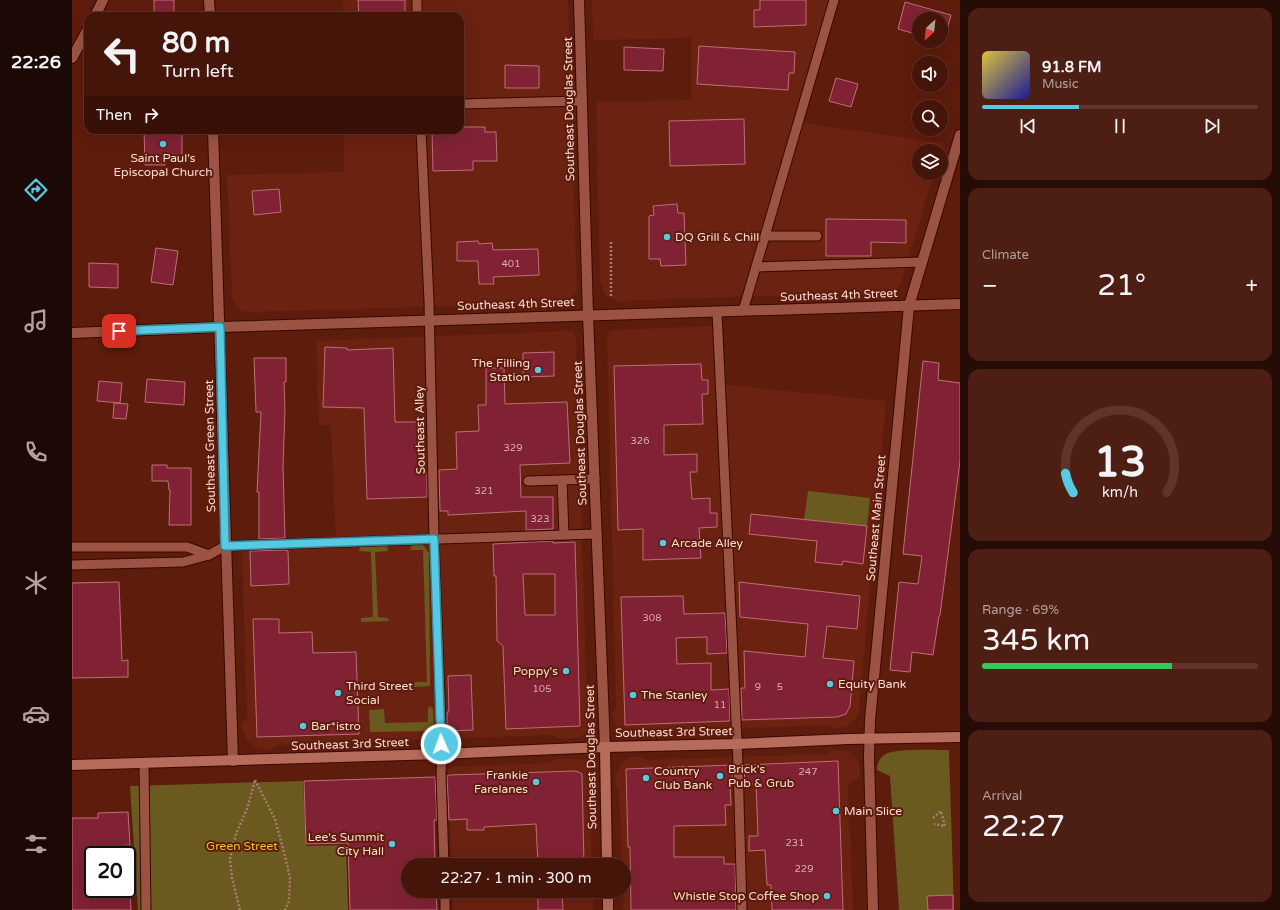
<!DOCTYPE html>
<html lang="en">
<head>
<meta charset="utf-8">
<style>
  :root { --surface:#46150a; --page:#4d1e13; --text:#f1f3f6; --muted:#b09f9c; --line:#5e342b; --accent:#57c9e2 }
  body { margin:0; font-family:"Varela Round",sans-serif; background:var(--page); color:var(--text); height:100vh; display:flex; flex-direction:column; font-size:15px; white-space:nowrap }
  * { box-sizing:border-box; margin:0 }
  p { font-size:13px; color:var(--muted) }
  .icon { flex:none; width:22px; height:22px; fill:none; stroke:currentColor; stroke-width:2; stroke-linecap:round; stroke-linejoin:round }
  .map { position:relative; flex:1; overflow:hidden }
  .drawer { display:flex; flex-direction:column; gap:8px; padding:8px; background:#260c06; width:320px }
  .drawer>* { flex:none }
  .banner { position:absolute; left:12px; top:12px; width:380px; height:122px; border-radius:12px; box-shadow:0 4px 16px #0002,0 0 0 1px var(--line); background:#46150a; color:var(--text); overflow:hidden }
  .needle { width:26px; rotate:207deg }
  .buttons { position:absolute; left:840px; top:12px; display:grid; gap:8px }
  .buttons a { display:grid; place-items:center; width:36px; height:36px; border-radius:50%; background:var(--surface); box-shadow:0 4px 16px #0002,0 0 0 1px var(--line); font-size:20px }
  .speed { position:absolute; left:12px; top:846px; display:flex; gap:8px; font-size:20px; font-weight:700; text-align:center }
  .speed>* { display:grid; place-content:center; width:52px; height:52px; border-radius:50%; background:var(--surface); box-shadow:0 4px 16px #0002,0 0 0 1px var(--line); line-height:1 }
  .speed .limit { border:2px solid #111; border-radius:6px; background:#fff; color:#111 }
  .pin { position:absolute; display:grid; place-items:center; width:34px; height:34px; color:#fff; margin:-17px; border-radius:8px; box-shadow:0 2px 6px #0006 }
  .me { position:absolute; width:44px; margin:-22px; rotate:358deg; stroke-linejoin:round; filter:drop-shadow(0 0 3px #0008) }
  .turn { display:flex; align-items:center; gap:14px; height:84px; padding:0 12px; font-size:18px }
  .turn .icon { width:52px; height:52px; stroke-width:2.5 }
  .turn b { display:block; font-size:28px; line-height:34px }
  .then { display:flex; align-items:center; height:38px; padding:0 12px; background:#0003; gap:8px; font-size:15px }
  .big { font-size:30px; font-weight:600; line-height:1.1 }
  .drawer .card { flex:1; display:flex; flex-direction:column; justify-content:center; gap:6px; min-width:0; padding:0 14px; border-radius:12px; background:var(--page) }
  .drawer .dial { align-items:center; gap:0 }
  .dial svg { height:104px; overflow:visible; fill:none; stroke:var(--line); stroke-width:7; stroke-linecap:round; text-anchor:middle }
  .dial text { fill:var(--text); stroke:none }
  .song { display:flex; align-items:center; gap:12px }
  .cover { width:48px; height:48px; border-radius:6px; background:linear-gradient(135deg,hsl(50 70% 55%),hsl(240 70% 35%)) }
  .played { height:4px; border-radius:2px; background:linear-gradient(90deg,var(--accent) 35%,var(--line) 35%) }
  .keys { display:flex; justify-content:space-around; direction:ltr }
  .heat { display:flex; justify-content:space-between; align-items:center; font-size:22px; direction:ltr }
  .charge { height:6px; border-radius:3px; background:linear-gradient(90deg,#34c759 69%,var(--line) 0) }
  .trip { position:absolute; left:329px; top:858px; width:230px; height:40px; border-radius:20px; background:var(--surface); box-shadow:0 4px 16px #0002,0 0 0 1px var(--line); font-weight:600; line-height:40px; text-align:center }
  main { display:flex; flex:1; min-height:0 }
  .menu { display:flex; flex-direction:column; width:72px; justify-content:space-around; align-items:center; background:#1c0804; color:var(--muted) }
  .menu .icon { width:28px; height:28px }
  .menu .selected { color:var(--accent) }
  .menu b { font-size:18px; color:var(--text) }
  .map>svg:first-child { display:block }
  .built { fill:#6b2211 }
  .green { fill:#6a5a1f }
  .building { fill:#802234; stroke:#bd6f77; fill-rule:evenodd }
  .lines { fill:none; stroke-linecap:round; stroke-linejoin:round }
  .service-casing { stroke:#3a0801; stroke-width:11 }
  .minor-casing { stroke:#3a0801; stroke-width:12 }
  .tertiary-casing { stroke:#3a0801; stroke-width:12 }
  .secondary-casing { stroke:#3a0801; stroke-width:12 }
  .path { stroke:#ac7a6e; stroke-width:2.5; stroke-dasharray:2 2; stroke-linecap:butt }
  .service { stroke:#9b5443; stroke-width:9 }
  .minor { stroke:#9b5443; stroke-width:10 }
  .tertiary { stroke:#9b5443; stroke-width:10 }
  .secondary { stroke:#b56c5a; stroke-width:10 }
  .route-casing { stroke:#398393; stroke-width:10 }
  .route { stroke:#57c9e2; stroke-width:7 }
  .poi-dot { fill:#57c9e2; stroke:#5e1c0d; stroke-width:1.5 }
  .labels { text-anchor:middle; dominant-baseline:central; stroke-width:4; stroke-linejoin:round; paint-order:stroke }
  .number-label { font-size:10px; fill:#dcacaa }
  .street-label { font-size:12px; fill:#fbdad1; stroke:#5e1c0d }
  .poi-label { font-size:12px; fill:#fbdad1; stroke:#5e1c0d; text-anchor:start }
  .park-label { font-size:12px; fill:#e6c22e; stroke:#5e1c0d }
</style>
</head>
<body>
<main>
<nav class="menu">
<b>22:26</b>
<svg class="icon selected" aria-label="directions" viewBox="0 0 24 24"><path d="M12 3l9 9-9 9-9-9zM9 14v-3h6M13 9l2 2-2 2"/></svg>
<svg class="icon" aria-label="music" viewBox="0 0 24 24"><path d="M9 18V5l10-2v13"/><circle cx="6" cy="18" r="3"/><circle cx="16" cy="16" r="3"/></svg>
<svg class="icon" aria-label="phone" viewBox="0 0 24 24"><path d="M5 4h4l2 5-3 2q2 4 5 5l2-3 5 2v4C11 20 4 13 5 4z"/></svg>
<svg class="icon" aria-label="climate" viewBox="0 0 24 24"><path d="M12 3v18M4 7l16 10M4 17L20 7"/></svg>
<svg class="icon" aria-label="car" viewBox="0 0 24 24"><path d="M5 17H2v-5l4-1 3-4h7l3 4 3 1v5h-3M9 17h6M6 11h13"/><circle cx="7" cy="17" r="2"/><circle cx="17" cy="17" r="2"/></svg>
<svg class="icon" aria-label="filters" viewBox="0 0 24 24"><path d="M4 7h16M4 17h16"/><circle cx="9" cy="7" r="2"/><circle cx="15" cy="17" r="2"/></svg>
</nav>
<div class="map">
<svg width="888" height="910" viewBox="0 0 888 910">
  <rect width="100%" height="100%" fill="#5e1c0d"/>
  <g class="built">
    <path d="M270,0H496L505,289L503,294L496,301L491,303L177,312L169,311L164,307L160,298L155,175L272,172V130H388V16H271Z"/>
    <path d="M520,0H758L724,122L871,143L869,151H847V173H862L829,283L826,288L824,290L816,292L545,301L533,295L528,282L524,102L619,100V38L521,40Z"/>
    <path d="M643,326L645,384L814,401L787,711L783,719L774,727L760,728L757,725L574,732L570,736H564L554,733L546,729L542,720L541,713L544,706L535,335L538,331L545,330Z"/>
    <path d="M496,331L502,333L504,338L515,707L520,711L519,724L513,733L509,736L501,738L486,739L481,735L205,745L199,750L186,748L175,741L170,728V724L175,717L170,551L264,546L259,425H247L244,341Z"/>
    <path d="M761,749L773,751L777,752L785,760L788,768V777L776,784L781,910H551L552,865H550L547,789L543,784L544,773L550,762L557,758L567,756L576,760L755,754Z"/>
    <path d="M483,759H502L510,760L515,764L521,773L523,780L518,788L520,865H380L376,770L378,767L479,763Z"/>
    <rect x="381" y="891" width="140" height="19"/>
  </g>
  <g class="green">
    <path d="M736,491L798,498L795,526L732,520Z"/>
    <path d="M315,545L316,551L303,552L306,617L316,618L317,621L289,622V618L301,617L299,552L287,551L288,546Z"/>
    <path d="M340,545H351L357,553L358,686L343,687L340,685L343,682H355L351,550H338Z"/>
    <path d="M358,706L361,709L362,729L360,731L298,732L297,710L312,709L313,723L356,722V708Z"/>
    <path d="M877,750L882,910H827L818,776L805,770C805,763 808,757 814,754C824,748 863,750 877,750Z"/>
    <path d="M231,781L234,846L274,845L276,910H66L58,786Z"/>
  </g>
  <g class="building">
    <rect x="82" y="0" width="20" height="16"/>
    <path d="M286,0H333V16H287Z"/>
    <path d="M688,0H734V25L682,27V10H688Z"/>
    <path d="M833,2L879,15L874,34L869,33V19H847V35L826,29Z"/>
    <path d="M627,46L723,52L722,73H717L716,90L625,84Z"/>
    <path d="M552,47L592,49L591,71L552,70Z"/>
    <path d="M433,65L467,66V88H433Z"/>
    <path d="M764,78L786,84L779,107L757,101Z"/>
    <path d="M672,119L673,164L598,166L597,121Z"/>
    <path d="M388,127H413V132H424L425,161H401V170L361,171L360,130H388Z"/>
    <path d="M72,130H110V157L93,158V165H73Z"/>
    <path d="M207,189L209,212L182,215L180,191Z"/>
    <path d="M605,204L606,213H612L614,265L589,266L588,259H577V216L582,215L581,206Z"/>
    <path d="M754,219L834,220V243L799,242V256H754Z"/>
    <path d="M406,241L407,244L420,243L421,250L466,249L467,275L421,277L422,284H407L406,261H385V242Z"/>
    <path d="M84,248L106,251L101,285L79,282Z"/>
    <path d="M17,263L46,264V288L17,287Z"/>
    <path d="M253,347L275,348V350L321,348L323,422H351L353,471H355V497L295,499L292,408L251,407Z"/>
    <path d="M482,352V376L451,377V353Z"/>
    <path d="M182,358H214V382H212L213,410L211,466L213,538L187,539V492H185L189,412H184Z"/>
    <path d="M851,361L867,363L866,380L888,383V461L868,615L867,616L861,655L840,652L838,672L818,670L827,582L846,584L850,556L831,554Z"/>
    <path d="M629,364L630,380H636V394H630L631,424L592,425V455L625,454V472H618L620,499L638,498V513H645V527L627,528L629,558L571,560V529L546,530L542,366Z"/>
    <path d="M414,368H432L433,404L495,402L498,463L448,465L449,497H481V529L454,530V511L376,515V511H368L367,470L385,469L384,432L407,431L406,405H414Z"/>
    <path d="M75,379L113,382L112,405L73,402Z"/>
    <path d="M27,381L50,383L48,403L25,401Z"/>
    <path d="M42,403L56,404L54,419L41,418Z"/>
    <path d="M80,465H95V468H119V525H97L98,490H97L96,481H80Z"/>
    <path d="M679,514L795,526L791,564L771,561L770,565L743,562L745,541L677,534Z"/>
    <path d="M481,541V543L503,542L508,726L434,729L431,646L425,641L424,576H422L421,544ZM451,574H483V615H453Z"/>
    <path d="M213,550L216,551L217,584L179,586L178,551Z"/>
    <path d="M47,582L50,661L56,660V677L0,678V583Z"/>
    <path d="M667,582L788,596L785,629L755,626L751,658L782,661L778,706L774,714L765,717L670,720L669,688H673L672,651L733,657L736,624L668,617Z"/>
    <path d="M611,596L612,614L653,613L655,653L635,654V637L604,638L605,664L639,663V690L657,689L658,721L553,725L549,597Z"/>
    <path d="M181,619H207V633L240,632L241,653L284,652L287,734L185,737Z"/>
    <path d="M399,675L401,730L375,731V712H377L376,676Z"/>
    <path d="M766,761L771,910H700L699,885H695L693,850L677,851V836H686L684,784H673L672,765Z"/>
    <path d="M660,765L661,785H658L659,805H653L654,825L602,826V857H652V864H663L664,910H559L558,847H556L554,769Z"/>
    <path d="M504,771L510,774L512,865H466L464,824L412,827V830H395V819L377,820L375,776L377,775Z"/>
    <path d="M363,777L365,820H362L363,865H336V891H364L365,910H278L276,843L234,844L232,781Z"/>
    <path d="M56,812L58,845L42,846V855H21V889H58L59,910H0V818H26V813Z"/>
    <path d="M475,891H490L491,910H466V896H475Z"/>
    <path d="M881,895V910H856L855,896Z"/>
  </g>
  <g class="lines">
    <defs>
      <g id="service">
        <path d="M345,0V16"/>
        <path d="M388,104L509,101"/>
        <path d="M349,130L357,301L362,539L370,754L369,773L372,865"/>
        <path d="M694,236H745"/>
        <path d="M684,267L850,262"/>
        <path d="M671,311L762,0"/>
        <path d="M645,312L666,763L670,910"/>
        <path d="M490,480L492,535"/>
        <path d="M456,481L523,479"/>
        <path d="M0,547H115L137,555L153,546L525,534"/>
        <path d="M0,565L111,562L137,555"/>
        <path d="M72,764L74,910"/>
        <path d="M373,891V910"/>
      </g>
      <g id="minor">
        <path d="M137,0L138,16"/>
        <path d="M23,16L31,0"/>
        <path d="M0,58L16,29"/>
        <path d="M141,130L161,761"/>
        <path d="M0,333L148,327L888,304"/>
        <path d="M801,910L797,757L798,720L837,306L888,135"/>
      </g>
      <path id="tertiary" d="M507,0L516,315L533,747"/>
      <g id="secondary">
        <path d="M533,747L535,865"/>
        <path d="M0,765L368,754L533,747L665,744L776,739L888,737"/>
        <path d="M536,891V910"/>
      </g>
    </defs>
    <use href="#service" class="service-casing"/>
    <use href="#minor" class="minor-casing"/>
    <use href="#tertiary" class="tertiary-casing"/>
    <use href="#secondary" class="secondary-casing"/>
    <g class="path">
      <path d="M539,242V296"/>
      <path d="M183,780L203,819L212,852L218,878L217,901L213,910"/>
      <path d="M861,818L869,811L873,826L862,824"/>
      <path d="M168,910L160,878L158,859L164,834L175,809L183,780"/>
    </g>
    <use href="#service" class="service"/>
    <use href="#minor" class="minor"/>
    <use href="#tertiary" class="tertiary"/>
    <use href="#secondary" class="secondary"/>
  </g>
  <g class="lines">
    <defs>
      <path id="route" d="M47,331L148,327L153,546L362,539L369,744"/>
    </defs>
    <use href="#route" class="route-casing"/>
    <use href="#route" class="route"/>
  </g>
  <g class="poi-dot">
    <circle cx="91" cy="144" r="4"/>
    <circle cx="595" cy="237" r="4"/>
    <circle cx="466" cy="370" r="4"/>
    <circle cx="591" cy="543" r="4"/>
    <circle cx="494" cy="671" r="4"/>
    <circle cx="758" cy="684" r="4"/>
    <circle cx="266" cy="693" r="4"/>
    <circle cx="561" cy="695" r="4"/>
    <circle cx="231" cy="726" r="4"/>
    <circle cx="648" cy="776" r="4"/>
    <circle cx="574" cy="778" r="4"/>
    <circle cx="464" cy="782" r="4"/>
    <circle cx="764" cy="811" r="4"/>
    <circle cx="320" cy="844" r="4"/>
    <circle cx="755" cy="896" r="4"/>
  </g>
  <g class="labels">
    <g class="number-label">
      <text x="439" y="264">401</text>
      <text x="568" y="441">326</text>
      <text x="441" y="448">329</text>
      <text x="412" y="491">321</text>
      <text x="468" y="519">323</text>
      <text x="580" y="618">308</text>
      <text x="686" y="687">9</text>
      <text x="708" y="687">5</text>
      <text x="470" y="689">105</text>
      <text x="648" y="705">11</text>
      <text x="736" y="772">247</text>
      <text x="723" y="843">231</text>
      <text x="732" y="869">229</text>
    </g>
    <g class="street-label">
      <text transform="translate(497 109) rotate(-91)">Southeast Douglas Street</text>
      <text transform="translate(767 295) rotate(-2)">Southeast 4th Street</text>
      <text transform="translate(444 304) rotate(-2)">Southeast 4th Street</text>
      <text transform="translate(348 430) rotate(-91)">Southeast Alley</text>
      <text transform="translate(508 433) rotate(-92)">Southeast Douglas Street</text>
      <text transform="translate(138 446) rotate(-91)">Southeast Green Street</text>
      <text transform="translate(804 518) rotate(-85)">Southeast Main Street</text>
      <text transform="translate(602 732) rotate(-1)">Southeast 3rd Street</text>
      <text transform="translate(278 744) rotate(-2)">Southeast 3rd Street</text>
      <text transform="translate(519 757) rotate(-91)">Southeast Douglas Street</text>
    </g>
    <g class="poi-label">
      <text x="91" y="158" text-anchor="middle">Saint Paul's<tspan x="91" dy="14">Episcopal Church</tspan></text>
      <text x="603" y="237">DQ Grill &amp; Chill</text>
      <text x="458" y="363" text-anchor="end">The Filling<tspan x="458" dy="14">Station</tspan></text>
      <text x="599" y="543">Arcade Alley</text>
      <text x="486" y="671" text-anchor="end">Poppy's</text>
      <text x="766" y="684">Equity Bank</text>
      <text x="274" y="686">Third Street<tspan x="274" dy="14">Social</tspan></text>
      <text x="569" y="695">The Stanley</text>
      <text x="239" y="726">Bar*istro</text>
      <text x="656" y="769">Brick's<tspan x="656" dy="14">Pub &amp; Grub</tspan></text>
      <text x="582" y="771">Country<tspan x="582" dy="14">Club Bank</tspan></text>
      <text x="456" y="775" text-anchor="end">Frankie<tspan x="456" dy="14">Farelanes</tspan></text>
      <text x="772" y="811">Main Slice</text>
      <text x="312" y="837" text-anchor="end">Lee's Summit<tspan x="312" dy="14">City Hall</tspan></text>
      <text x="747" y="896" text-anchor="end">Whistle Stop Coffee Shop</text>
    </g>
    <g class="park-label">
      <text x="170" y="846">Green Street</text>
    </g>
  </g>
</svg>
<div class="buttons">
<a><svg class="needle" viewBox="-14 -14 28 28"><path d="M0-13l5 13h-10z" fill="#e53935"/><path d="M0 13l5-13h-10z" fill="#b09f9c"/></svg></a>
<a><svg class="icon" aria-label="sound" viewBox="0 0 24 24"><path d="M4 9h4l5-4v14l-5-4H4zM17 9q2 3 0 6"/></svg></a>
<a><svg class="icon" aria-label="search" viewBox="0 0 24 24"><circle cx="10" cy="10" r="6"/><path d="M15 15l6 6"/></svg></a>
<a><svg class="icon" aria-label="layers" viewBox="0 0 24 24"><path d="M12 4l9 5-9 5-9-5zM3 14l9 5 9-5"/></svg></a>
</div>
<div class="speed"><div class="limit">20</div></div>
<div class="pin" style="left:47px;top:331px;background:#d93025"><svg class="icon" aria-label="arrive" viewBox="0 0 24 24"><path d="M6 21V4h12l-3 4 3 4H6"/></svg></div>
<svg class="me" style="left:369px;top:744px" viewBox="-20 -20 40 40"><circle r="17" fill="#57c9e2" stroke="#fff" stroke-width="3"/><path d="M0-11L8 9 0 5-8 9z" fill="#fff"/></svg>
<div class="trip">22:27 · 1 min · 300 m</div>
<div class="banner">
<div class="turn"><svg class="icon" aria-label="left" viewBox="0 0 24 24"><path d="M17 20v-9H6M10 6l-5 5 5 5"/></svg><div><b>80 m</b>Turn left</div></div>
<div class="then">Then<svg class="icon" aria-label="right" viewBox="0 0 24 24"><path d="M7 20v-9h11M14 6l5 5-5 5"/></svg></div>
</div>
</div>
<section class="drawer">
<div class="card">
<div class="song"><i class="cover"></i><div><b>91.8 FM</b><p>Music</p></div></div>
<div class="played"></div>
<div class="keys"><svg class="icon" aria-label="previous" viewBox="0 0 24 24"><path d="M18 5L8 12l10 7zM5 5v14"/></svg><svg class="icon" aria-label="pause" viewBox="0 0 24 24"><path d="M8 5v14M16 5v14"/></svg><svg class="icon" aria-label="next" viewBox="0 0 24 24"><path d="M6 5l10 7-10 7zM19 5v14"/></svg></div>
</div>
<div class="card"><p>Climate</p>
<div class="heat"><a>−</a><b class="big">21°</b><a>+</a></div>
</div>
<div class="card dial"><svg viewBox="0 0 100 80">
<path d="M14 69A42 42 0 1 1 86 69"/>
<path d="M14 69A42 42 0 0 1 8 54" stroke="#57c9e2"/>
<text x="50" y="56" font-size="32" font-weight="700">13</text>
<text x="50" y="72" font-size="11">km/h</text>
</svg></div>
<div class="card"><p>Range · 69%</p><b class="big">345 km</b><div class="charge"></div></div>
<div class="card"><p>Arrival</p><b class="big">22:27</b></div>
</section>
</main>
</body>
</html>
